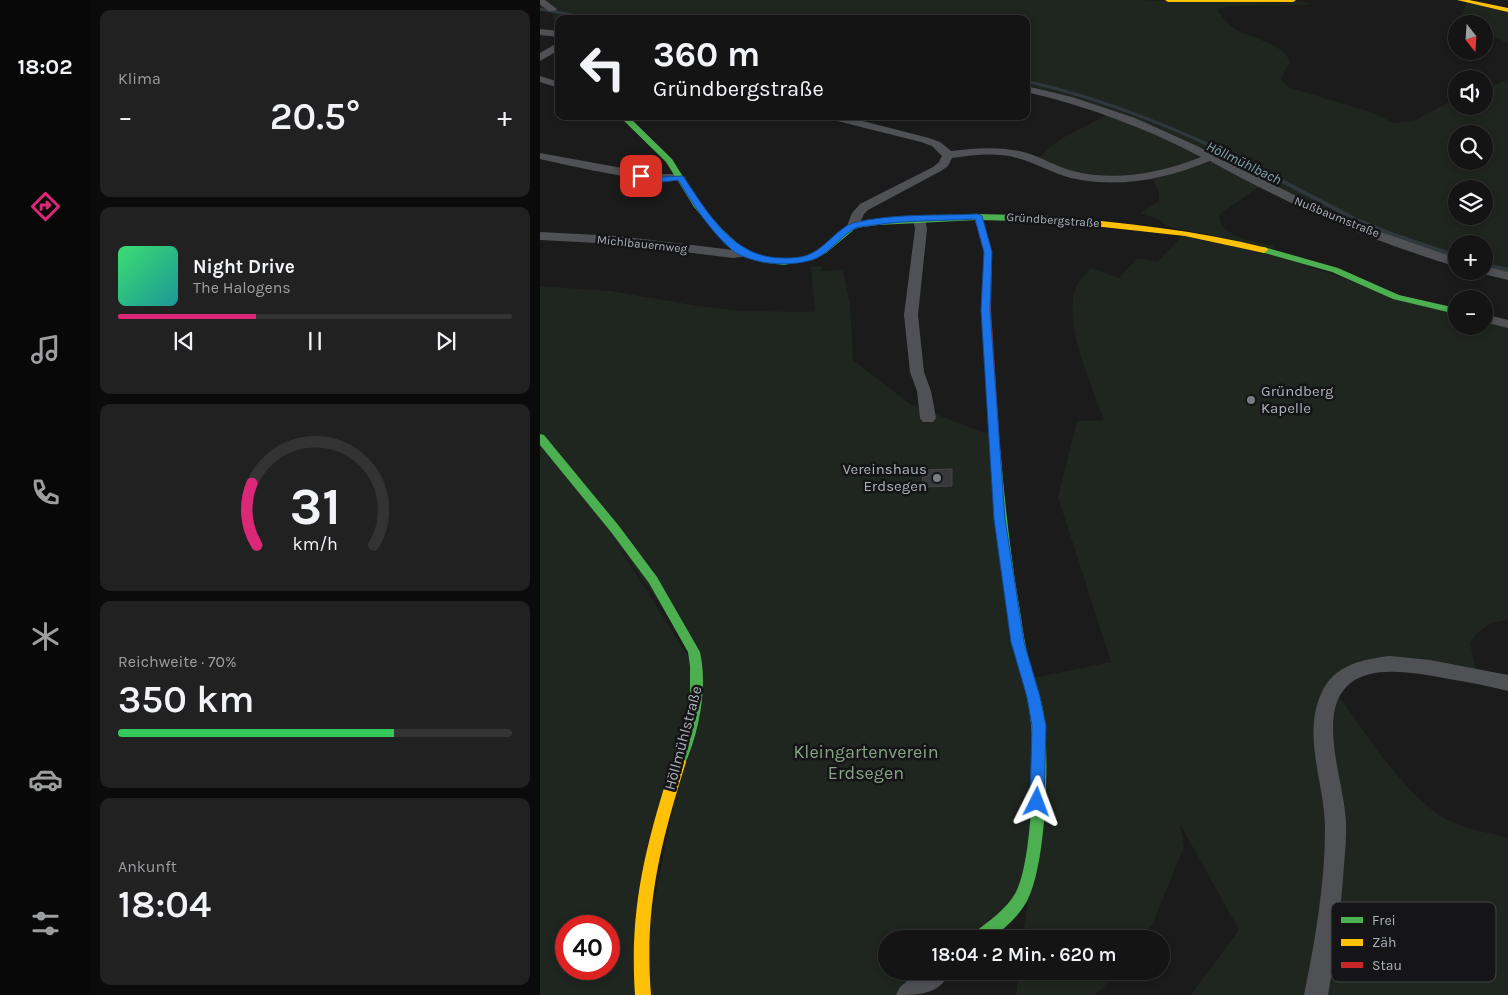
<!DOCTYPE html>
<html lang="de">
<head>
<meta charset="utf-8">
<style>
  :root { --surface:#141414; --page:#212122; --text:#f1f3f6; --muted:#9d9ea0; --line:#333334; --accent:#db2777 }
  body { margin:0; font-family:Karla,sans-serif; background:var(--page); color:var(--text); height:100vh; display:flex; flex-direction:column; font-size:19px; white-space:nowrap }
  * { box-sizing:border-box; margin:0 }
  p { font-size:16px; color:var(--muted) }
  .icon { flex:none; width:28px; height:28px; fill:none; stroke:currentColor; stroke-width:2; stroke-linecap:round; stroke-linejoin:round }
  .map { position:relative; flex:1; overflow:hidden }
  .sheet { display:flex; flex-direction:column; gap:10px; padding:10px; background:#0b0b0b; width:450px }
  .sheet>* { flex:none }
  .top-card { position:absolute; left:15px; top:15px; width:475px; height:105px; border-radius:10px; box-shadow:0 2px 8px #0003,0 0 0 1px var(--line); background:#141414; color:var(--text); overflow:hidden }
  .needle { width:32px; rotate:163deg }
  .buttons { position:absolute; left:908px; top:15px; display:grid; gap:10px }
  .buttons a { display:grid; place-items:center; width:45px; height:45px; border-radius:50%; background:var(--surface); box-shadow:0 2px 8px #0003,0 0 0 1px var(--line); font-size:25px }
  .speed { position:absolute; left:15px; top:915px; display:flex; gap:10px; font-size:25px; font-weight:700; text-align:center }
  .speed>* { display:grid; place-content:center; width:65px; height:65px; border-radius:50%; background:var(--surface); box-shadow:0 2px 8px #0003,0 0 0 1px var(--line); line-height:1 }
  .speed .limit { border:8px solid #d22; background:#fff; color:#111 }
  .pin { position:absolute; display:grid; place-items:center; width:42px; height:42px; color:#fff; margin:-21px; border-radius:10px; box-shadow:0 2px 8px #0006 }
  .me { position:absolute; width:55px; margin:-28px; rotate:3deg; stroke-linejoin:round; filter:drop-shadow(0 0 4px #0008) }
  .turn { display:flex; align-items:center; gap:18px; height:105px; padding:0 15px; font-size:22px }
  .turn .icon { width:65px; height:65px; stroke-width:2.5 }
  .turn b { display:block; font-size:35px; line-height:42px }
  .big { font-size:38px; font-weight:600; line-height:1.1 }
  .sheet .tile { flex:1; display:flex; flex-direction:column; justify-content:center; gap:8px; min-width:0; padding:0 18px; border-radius:10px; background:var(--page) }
  .sheet .dial { align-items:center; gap:0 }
  .dial svg { height:130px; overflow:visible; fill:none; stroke:var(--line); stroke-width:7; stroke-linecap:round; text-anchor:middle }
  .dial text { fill:var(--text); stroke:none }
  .song { display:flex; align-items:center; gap:15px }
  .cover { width:60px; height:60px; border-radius:8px; background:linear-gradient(135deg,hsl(140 70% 55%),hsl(180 70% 35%)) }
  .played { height:5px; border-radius:2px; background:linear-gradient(90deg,var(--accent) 35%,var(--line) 35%) }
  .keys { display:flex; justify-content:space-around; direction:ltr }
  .heat { display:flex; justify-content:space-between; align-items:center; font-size:28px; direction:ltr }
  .charge { height:8px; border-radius:4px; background:linear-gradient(90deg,#34c759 70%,var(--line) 0) }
  .trip { position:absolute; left:338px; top:930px; width:292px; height:50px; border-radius:25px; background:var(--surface); box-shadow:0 2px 8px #0003,0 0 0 1px var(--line); font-weight:600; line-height:50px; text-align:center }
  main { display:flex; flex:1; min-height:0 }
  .dock { display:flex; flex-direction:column; width:90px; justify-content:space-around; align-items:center; background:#080808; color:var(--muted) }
  .dock .icon { width:35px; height:35px }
  .dock .active { color:var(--accent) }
  .dock b { font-size:22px; color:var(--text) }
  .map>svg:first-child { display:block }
  .green { fill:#1f251f; fill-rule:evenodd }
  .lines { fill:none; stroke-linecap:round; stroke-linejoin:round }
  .stream-far1 { stroke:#2e383d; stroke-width:3 }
  .stream { stroke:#2e383d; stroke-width:4 }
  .building { fill:#39393b; stroke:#434547 }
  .street { fill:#4f5154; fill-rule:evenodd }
  .fast { fill:#4caf50; fill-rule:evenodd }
  .slow { fill:#ffc107; fill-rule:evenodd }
  .jam { fill:#c62828; fill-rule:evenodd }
  .route { fill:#1a73e8; stroke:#114b97 }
  .poi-dot { fill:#7a7e83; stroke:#151517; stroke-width:2 }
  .labels { text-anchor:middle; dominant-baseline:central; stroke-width:5; stroke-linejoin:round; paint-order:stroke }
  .far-street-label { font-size:12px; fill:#adb3bb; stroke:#151517 }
  .far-water-label { font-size:14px; font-style:italic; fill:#85a5b4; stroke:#151517 }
  .poi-label { font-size:15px; fill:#adb3bb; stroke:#151517; text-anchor:start }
  .street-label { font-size:15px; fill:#adb3bb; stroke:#151517 }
  .near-park-label { font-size:18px; fill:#87a584; stroke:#151517 }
  .key { fill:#151517; stroke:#434448; stroke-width:1 }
  .key-label { font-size:14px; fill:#adb3bb }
</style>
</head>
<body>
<main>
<nav class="dock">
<b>18:02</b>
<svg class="icon active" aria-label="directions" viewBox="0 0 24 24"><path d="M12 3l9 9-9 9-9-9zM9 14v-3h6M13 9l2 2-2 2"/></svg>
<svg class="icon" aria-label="music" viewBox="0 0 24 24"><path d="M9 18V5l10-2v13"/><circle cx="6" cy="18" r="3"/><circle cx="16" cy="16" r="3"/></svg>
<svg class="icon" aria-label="phone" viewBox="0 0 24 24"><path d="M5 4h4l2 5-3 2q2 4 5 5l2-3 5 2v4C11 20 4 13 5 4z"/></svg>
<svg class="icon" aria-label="climate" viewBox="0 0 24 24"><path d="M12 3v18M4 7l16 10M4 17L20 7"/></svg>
<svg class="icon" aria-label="car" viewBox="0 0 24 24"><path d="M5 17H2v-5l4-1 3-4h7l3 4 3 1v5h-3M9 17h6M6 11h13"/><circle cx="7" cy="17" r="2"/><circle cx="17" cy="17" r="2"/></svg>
<svg class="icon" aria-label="filters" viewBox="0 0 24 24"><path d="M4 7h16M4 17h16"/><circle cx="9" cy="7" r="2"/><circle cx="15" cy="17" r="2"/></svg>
</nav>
<section class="sheet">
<div class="tile"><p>Klima</p>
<div class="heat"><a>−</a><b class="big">20.5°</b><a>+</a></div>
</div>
<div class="tile">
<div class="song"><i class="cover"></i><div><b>Night Drive</b><p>The Halogens</p></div></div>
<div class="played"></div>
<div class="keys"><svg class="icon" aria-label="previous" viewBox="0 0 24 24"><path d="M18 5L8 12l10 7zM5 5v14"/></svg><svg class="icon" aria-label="pause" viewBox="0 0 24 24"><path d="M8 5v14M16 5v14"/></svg><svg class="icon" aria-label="next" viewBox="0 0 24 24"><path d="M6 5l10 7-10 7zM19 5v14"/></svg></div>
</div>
<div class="tile dial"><svg viewBox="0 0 100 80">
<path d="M14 69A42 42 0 1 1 86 69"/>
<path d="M14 69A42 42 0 0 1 11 31" stroke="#db2777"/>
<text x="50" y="56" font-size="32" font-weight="700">31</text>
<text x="50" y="72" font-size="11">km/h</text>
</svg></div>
<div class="tile"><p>Reichweite · 70%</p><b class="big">350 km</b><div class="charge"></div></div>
<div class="tile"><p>Ankunft</p><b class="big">18:04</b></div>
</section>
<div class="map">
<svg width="968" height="995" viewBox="0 0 968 995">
  <rect width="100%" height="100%" fill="#1b1b1b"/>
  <g class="green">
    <path d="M3,0H597L740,3L762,1L770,4C752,8 686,2 677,10C683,18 688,25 697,30C713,39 743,43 750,62L743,74L741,80L750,88L831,112L854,123L875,120L916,99V106H944V88L968,80V274L944,267V244H916V259L873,245L779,209L622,131L486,87V19H19V25L13,18C11,6 17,8 3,0ZM916,134H944V161H916ZM916,189H944V216H916Z"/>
    <path d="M927,3L968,11V44L944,31V24H927L917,21Z"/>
    <path d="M568,114L659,153L658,159L626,171L582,178L534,173L497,159L519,140Z"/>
    <path d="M675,161L720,186L680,214C675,237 719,242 735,246L732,249L626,226L620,220L600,213L619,201V192L612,179Z"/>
    <path d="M644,234L719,250L887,306L916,313V326H944V320L968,327V620C950,622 940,627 930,643L937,673L874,660L791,684C818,723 867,801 910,821C928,829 949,833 968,838V995H651L699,930L640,824L644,847L613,923L602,939H483L488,902L428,939H346V971H387L355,995H108L104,952L162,664L0,434V286L71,291L158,306L203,311L268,312L275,311L271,267L281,266V271L303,270L310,304L313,360L370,404L444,433L450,431L483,680L571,662L518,497L537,421L564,420C552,387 519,316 538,283C541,278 547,273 551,268L579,278L597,258L617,262Z"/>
    <path d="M0,444L60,517L154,666L96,995H0ZM26,926H69V969H26Z"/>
    <path d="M479,971H580L555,995H476Z"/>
  </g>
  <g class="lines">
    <g class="stream-far1">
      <path d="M0,9L54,19"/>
      <path d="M486,81C568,100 645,131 720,170"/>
    </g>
    <g class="stream">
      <path d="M717,168L815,219L854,235L916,256"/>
      <path d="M944,264L968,270"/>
    </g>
  </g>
  <path class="building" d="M412,469V486L382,487L383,470Z"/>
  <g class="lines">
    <g class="street">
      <path d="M0,0H5L17,9L15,11H9L0,5Z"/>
      <path d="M0,29L19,31V37L0,35Z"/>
      <path d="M19,42V50L0,61V53Z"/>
      <path d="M0,76L19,82V88L0,82Z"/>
      <path d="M486,86L532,97L595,118L655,145L776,206L838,231L916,258V266C895,261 875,253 854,246C790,223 730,194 670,161C626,179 578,189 531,178C512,173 496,163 477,158C456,152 434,155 412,158L408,166L401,171L328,210L324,214L317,229H309L307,226L312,213L320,204L393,167L399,162L402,156L392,146L381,142L285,118L284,116H303L389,138L400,142L411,151C436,148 462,146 487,153C503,158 517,167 533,171C576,182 621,173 661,157C606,128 547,106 486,92Z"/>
      <path d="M0,153L115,174H140L146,178C134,190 22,164 0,159Z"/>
      <path d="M379,215L385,219L387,229L378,315L384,372L391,391L396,418L393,422H383L380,418L377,391L370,372L364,315L375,229L373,219Z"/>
      <path d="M0,232L78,236L193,250L203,249L209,253L208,256L193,258L78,244L0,240Z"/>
      <path d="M944,266L968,272V280L939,273L938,271H944Z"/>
      <path d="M944,314L968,320V328L944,322Z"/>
      <path d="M850,656L890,660L968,675V691C948,686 929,682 909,679C861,670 793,657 793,728C793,760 804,790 806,822C807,841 804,860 803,879C800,918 795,956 788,995H764C775,942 785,883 785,829C785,784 762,737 781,694C793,665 823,659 850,656Z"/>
      <path d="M380,971H410C400,995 379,995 356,995L360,987Z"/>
    </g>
    <g class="fast">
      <path d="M79,116H88L132,159L160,204L183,230L206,251L222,257L244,259L267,256L280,249L310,224L338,219L438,214L511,216L515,219L511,222L438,220L338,225L316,228L286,253L272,260L244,265L221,262L200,255L177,234L154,207L126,162Z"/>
      <path d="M724,247L798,268L859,295L916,308V314L853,299L792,272L721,252V248Z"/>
      <path d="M0,434L4,435L79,526L117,577L160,652C168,687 159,734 144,766L139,768L134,766L132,762L144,722L150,694V666L148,652L109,583L71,532L0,445Z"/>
      <path d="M455,443L460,447C465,504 471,561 481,617C483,633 486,649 490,665C495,680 500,694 503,709C510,751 507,864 487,901C479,916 465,928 451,939H430L432,934C448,922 467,909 476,892C493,859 496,746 489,708C483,677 473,648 468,616C459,560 454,504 450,447Z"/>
    </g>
    <g class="slow">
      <path d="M625,0H756L753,2H628Z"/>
      <path d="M917,0H929L968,8V12Z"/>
      <path d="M511,216C584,223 656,230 727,248L728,250L724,253L645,236L508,221V217Z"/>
      <path d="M139,756L144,758L146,762C120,845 104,907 111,995H95C89,907 106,845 132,762L134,758Z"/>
    </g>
    <path class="jam" d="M438,214L442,217L452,252L451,310L460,447L455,451L450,447L441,310L444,252L434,217Z"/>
  </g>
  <path class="route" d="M101,173L123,177L143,176C168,213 193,259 244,258C252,258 262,258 270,254C285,248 299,227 313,223C353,213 397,216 438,214L442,216L452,252L450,310L465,519L484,642L500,697L506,726L504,802L502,807L497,809L492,807L490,802L492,726L487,697L471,642L454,519L441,310L444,252L435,219C401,221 368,220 335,225C329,226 322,226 316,228C303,234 291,251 277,258C254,268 211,265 192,250C170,231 153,204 138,180L123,182L98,177V174Z"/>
  <g class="poi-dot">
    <circle cx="711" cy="400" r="5"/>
    <circle cx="397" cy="478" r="5"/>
  </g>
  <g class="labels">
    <g class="far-street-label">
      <text transform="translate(797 217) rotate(22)">Nußbaumstraße</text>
      <text transform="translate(513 220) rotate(4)">Gründbergstraße</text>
      <text transform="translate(102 244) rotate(6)">Michlbauernweg</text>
    </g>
    <g class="far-water-label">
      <text transform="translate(704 163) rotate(26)">Höllmühlbach</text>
    </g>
    <g class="poi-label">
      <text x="721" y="391">Gründberg<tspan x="721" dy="17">Kapelle</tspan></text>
      <text x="387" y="469" text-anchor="end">Vereinshaus<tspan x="387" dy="17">Erdsegen</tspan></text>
    </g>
    <g class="street-label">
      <text transform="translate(143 738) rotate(-75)">Höllmühlstraße</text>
    </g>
    <g class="near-park-label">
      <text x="326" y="752">Kleingartenverein<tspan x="326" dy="21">Erdsegen</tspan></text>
    </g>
  </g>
  <rect x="791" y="902" width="165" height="80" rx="8" class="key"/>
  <rect x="801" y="917" width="22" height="6" fill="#4caf50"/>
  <rect x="801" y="939" width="22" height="7" fill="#ffc107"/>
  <rect x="801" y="962" width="22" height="6" fill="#c62828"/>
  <g class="key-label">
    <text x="832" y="925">Frei</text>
    <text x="832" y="947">Zäh</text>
    <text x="832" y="970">Stau</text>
  </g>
</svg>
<div class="buttons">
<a><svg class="needle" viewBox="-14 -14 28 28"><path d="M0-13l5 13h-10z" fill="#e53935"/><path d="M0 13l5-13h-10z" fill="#9d9ea0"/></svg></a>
<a><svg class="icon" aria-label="sound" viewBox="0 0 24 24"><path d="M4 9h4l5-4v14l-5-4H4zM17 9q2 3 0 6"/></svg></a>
<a><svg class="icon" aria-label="search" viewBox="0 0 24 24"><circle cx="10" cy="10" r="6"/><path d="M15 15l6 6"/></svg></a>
<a><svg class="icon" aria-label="layers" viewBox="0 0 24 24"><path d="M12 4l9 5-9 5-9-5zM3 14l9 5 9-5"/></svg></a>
<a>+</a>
<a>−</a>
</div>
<div class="speed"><div class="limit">40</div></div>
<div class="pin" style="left:101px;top:176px;background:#d93025"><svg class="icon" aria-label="arrive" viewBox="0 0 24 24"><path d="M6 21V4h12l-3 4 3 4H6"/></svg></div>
<svg class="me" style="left:497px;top:802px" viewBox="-20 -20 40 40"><path d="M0-17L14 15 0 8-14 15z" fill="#1a73e8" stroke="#fff" stroke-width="4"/></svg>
<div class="trip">18:04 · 2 Min. · 620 m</div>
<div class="top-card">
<div class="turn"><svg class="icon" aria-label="left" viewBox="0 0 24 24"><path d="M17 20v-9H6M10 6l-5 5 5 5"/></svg><div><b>360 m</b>Gründbergstraße</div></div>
</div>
</div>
</main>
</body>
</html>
